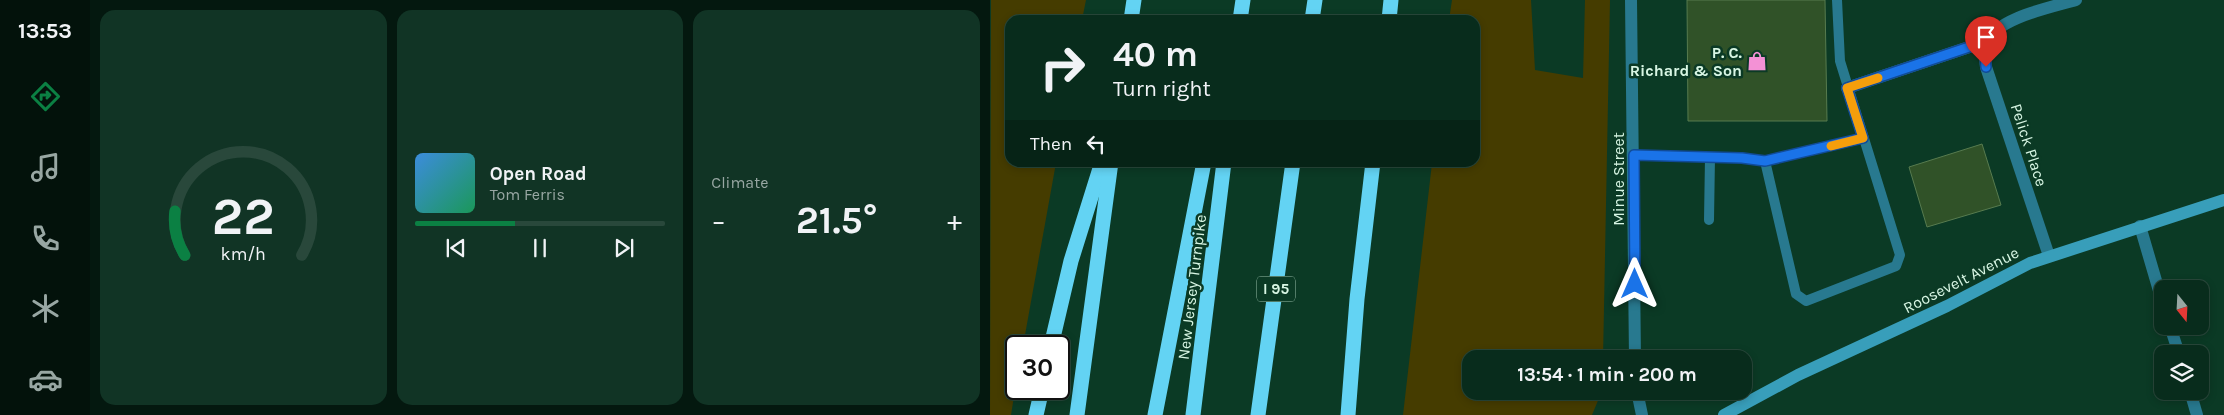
<!DOCTYPE html>
<html lang="en">
<head>
<meta charset="utf-8">
<style>
  :root { --surface:#082c1c; --page:#113425; --text:#f1f3f6; --muted:#98a7a3; --line:#29483b; --accent:#0b8043 }
  body { margin:0; font-family:Karla,sans-serif; background:var(--page); color:var(--text); height:100vh; display:flex; flex-direction:column; font-size:19px; white-space:nowrap }
  * { box-sizing:border-box; margin:0 }
  p { font-size:16px; color:var(--muted) }
  .icon { flex:none; width:28px; height:28px; fill:none; stroke:currentColor; stroke-width:2; stroke-linecap:round; stroke-linejoin:round }
  .map { position:relative; flex:1; overflow:hidden }
  .details { display:flex; flex-direction:column; gap:10px; padding:10px; background:#04180f; width:900px }
  .details>* { flex:none }
  .top-card { position:absolute; left:15px; top:15px; width:475px; height:152px; border-radius:15px; box-shadow:0 2px 8px #0003,0 0 0 1px var(--line); background:#082c1c; color:var(--text); overflow:hidden }
  .needle { width:32px; rotate:162deg }
  .fabs { position:absolute; left:1164px; top:280px; display:grid; gap:10px }
  .fabs a { display:grid; place-items:center; width:55px; height:55px; border-radius:10px; background:var(--surface); box-shadow:0 2px 8px #0003,0 0 0 1px var(--line); font-size:25px }
  .speed { position:absolute; left:15px; top:335px; display:flex; gap:10px; font-size:25px; font-weight:700; text-align:center }
  .speed>* { display:grid; place-content:center; width:65px; height:65px; border-radius:50%; background:var(--surface); box-shadow:0 2px 8px #0003,0 0 0 1px var(--line); line-height:1 }
  .speed .limit { border:2px solid #111; border-radius:8px; background:#fff; color:#111 }
  .pin { position:absolute; display:grid; place-items:center; width:42px; height:42px; color:#fff; margin:-51px -21px; border-radius:50% 50% 50% 0; rotate:-45deg; box-shadow:0 0 5px #0007 }
  .pin .icon { rotate:45deg }
  .me { position:absolute; width:55px; margin:-28px; rotate:0deg; stroke-linejoin:round; filter:drop-shadow(0 0 4px #0008) }
  .turn { display:flex; align-items:center; gap:18px; height:105px; padding:0 25px; font-size:22px }
  .turn .icon { width:65px; height:65px; stroke-width:2.5 }
  .turn b { display:block; font-size:35px; line-height:42px }
  .then { display:flex; align-items:center; height:48px; padding:0 25px; background:#0003; gap:10px; font-size:19px }
  .big { font-size:38px; font-weight:700; line-height:1.1 }
  .details .card { flex:1; display:flex; flex-direction:column; justify-content:center; gap:8px; min-width:0; padding:0 18px; border-radius:15px; background:var(--page) }
  .details .dial { align-items:center; gap:0 }
  .dial svg { height:130px; overflow:visible; fill:none; stroke:var(--line); stroke-width:7; stroke-linecap:round; text-anchor:middle }
  .dial text { fill:var(--text); stroke:none }
  .song { display:flex; align-items:center; gap:15px }
  .cover { width:60px; height:60px; border-radius:8px; background:linear-gradient(135deg,hsl(210 70% 55%),hsl(150 70% 35%)) }
  .played { height:5px; border-radius:2px; background:linear-gradient(90deg,var(--accent) 40%,var(--line) 40%) }
  .keys { display:flex; justify-content:space-around; direction:ltr }
  .heat { display:flex; justify-content:space-between; align-items:center; font-size:28px; direction:ltr }
  .details .tiles { flex:1; display:grid; gap:10px; grid-template-columns:repeat(3,1fr) }
  .trip { position:absolute; left:472px; top:350px; width:290px; height:50px; border-radius:15px; background:var(--surface); box-shadow:0 2px 8px #0003,0 0 0 1px var(--line); font-weight:700; line-height:50px; text-align:center }
  main { display:flex; flex:1; min-height:0 }
  .tab-bar { display:flex; flex-direction:column; width:90px; justify-content:space-around; align-items:center; background:#03120b; color:var(--muted) }
  .tab-bar .icon { width:35px; height:35px }
  .tab-bar .current { color:var(--accent) }
  .tab-bar b { font-size:22px; color:var(--text) }
  .map>svg:first-child { display:block }
  .green { fill:#453c00 }
  .building { fill:#305228; stroke:#577b4f }
  .lines { fill:none; stroke-linecap:round; stroke-linejoin:round }
  .lane { stroke:#28798f; stroke-width:10 }
  .street { stroke:#28798f; stroke-width:12 }
  .secondary { stroke:#389eba; stroke-width:12 }
  .highway { stroke:#63d3f3; stroke-width:15 }
  .route-casing { stroke:#114b97; stroke-width:12 }
  .route { stroke:#1a73e8; stroke-width:9 }
  .slow { stroke:#f59e0b; stroke-width:9 }
  .labels { text-anchor:middle; dominant-baseline:central; stroke-width:5; stroke-linejoin:round; paint-order:stroke }
  .shield { fill:#0b3a25; stroke:#9abeab; stroke-width:1 }
  .shield-label { font-size:15px; font-weight:bold; fill:#d8f6e4 }
  .poi-label { font-size:16px; font-weight:bold; fill:#d8f6e4; stroke:#0b3a25; text-anchor:end }
  .street-label { font-size:16px; fill:#d8f6e4; stroke:#0b3a25 }
</style>
</head>
<body>
<main>
<nav class="tab-bar">
<b>13:53</b>
<svg class="icon current" aria-label="directions" viewBox="0 0 24 24"><path d="M12 3l9 9-9 9-9-9zM9 14v-3h6M13 9l2 2-2 2"/></svg>
<svg class="icon" aria-label="music" viewBox="0 0 24 24"><path d="M9 18V5l10-2v13"/><circle cx="6" cy="18" r="3"/><circle cx="16" cy="16" r="3"/></svg>
<svg class="icon" aria-label="phone" viewBox="0 0 24 24"><path d="M5 4h4l2 5-3 2q2 4 5 5l2-3 5 2v4C11 20 4 13 5 4z"/></svg>
<svg class="icon" aria-label="climate" viewBox="0 0 24 24"><path d="M12 3v18M4 7l16 10M4 17L20 7"/></svg>
<svg class="icon" aria-label="car" viewBox="0 0 24 24"><path d="M5 17H2v-5l4-1 3-4h7l3 4 3 1v5h-3M9 17h6M6 11h13"/><circle cx="7" cy="17" r="2"/><circle cx="17" cy="17" r="2"/></svg>
</nav>
<section class="details">
<div class="tiles">
<div class="card dial"><svg viewBox="0 0 100 80">
<path d="M14 69A42 42 0 1 1 86 69"/>
<path d="M14 69A42 42 0 0 1 8 42" stroke="#0b8043"/>
<text x="50" y="56" font-size="32" font-weight="700">22</text>
<text x="50" y="72" font-size="11">km/h</text>
</svg></div>
<div class="card">
<div class="song"><i class="cover"></i><div><b>Open Road</b><p>Tom Ferris</p></div></div>
<div class="played"></div>
<div class="keys"><svg class="icon" aria-label="previous" viewBox="0 0 24 24"><path d="M18 5L8 12l10 7zM5 5v14"/></svg><svg class="icon" aria-label="pause" viewBox="0 0 24 24"><path d="M8 5v14M16 5v14"/></svg><svg class="icon" aria-label="next" viewBox="0 0 24 24"><path d="M6 5l10 7-10 7zM19 5v14"/></svg></div>
</div>
<div class="card"><p>Climate</p>
<div class="heat"><a>−</a><b class="big">21.5°</b><a>+</a></div>
</div>
</div>
</section>
<div class="map">
<svg width="1234" height="415" viewBox="0 0 1234 415">
  <rect width="100%" height="100%" fill="#0b3a25"/>
  <g class="green">
    <path d="M1,0H96L92,20H20V162L66,163L33,346H26V384L21,415H0Z"/>
    <path d="M462,0H541L545,70L593,78L595,0H620L613,359H481V391H612L602,415H413L442,163L485,162V20H459Z"/>
  </g>
  <g class="building">
    <path d="M697,0H835L837,121H698Z"/>
    <path d="M992,144L1011,205L937,227L919,167Z"/>
  </g>
  <g class="lines">
    <g class="lane">
      <path d="M644,155L752,158L775,161L806,294L816,301L906,266L910,255L850,61L847,0"/>
      <path d="M775,161L873,138"/>
      <path d="M719,220L720,157"/>
    </g>
    <g class="street">
      <path d="M641,0L645,359"/>
      <path d="M857,88L997,41"/>
      <path d="M1150,226L1172,301"/>
      <path d="M1059,256L996,67C995,59 994,51 997,43C1005,18 1063,7 1086,0"/>
      <path d="M1180,326L1189,354"/>
      <path d="M647,391L652,415"/>
      <path d="M1200,391L1207,415"/>
    </g>
    <path class="secondary" d="M734,415L808,375L957,306L1040,263L1234,200"/>
    <g class="highway">
      <path d="M141,20L144,0"/>
      <path d="M250,20L253,0"/>
      <path d="M322,20L325,0"/>
      <path d="M399,20L401,0"/>
      <path d="M61,346L81,261L112,162"/>
      <path d="M46,415L52,389"/>
      <path d="M87,415L121,162"/>
      <path d="M165,415L214,162"/>
      <path d="M203,415L234,162"/>
      <path d="M268,415L303,162"/>
      <path d="M358,415L367,299L383,162"/>
    </g>
  </g>
  <g class="lines">
    <defs>
      <path id="route" d="M645,284L644,155L752,158L775,161L873,138L857,88L997,41L995,54L996,67"/>
    </defs>
    <use href="#route" class="route-casing"/>
    <use href="#route" class="route"/>
    <path class="slow" d="M841,146L873,138L857,88L888,78"/>
  </g>
  <defs>
    <symbol id="shop-bare" viewBox="-9 -9 18 18"><path d="M-5-2.5h2.3a2.7 3.5 0 0 1 5.4 0H5L5.5 6h-11ZM-1.5-2.5h3a1.5 2.3 0 0 0-3 0Z" fill="#f391d5" stroke="#0b3a25" stroke-width="2.5" paint-order="stroke"/></symbol>
  </defs>
  <g fill-rule="evenodd">
    <use href="#shop-bare" x="753" y="47" width="28" height="28"/>
  </g>
  <g class="labels">
    <rect class="shield" x="267" y="276.5" width="38" height="25" rx="4"/>
    <g class="shield-label">
      <text x="286" y="289">I 95</text>
    </g>
    <g class="poi-label">
      <text x="752" y="52">P. C.<tspan x="752" dy="18">Richard &amp; Son</tspan></text>
    </g>
    <g class="street-label">
      <text transform="translate(1039 145) rotate(72)">Pelick Place</text>
      <text transform="translate(628 179) rotate(-90)">Minue Street</text>
      <text transform="translate(971 280) rotate(-27)">Roosevelt Avenue</text>
      <text transform="translate(202 287) rotate(-83)">New Jersey Turnpike</text>
    </g>
  </g>
</svg>
<div class="fabs">
<a><svg class="needle" viewBox="-14 -14 28 28"><path d="M0-13l5 13h-10z" fill="#e53935"/><path d="M0 13l5-13h-10z" fill="#98a7a3"/></svg></a>
<a><svg class="icon" aria-label="layers" viewBox="0 0 24 24"><path d="M12 4l9 5-9 5-9-5zM3 14l9 5 9-5"/></svg></a>
</div>
<div class="speed"><div class="limit">30</div></div>
<div class="pin" style="left:996px;top:67px;background:#d93025"><svg class="icon" aria-label="arrive" viewBox="0 0 24 24"><path d="M6 21V4h12l-3 4 3 4H6"/></svg></div>
<svg class="me" style="left:645px;top:284px" viewBox="-20 -20 40 40"><path d="M0-17L14 15 0 8-14 15z" fill="#1a73e8" stroke="#fff" stroke-width="4"/></svg>
<div class="trip">13:54 · 1 min · 200 m</div>
<div class="top-card">
<div class="turn"><svg class="icon" aria-label="right" viewBox="0 0 24 24"><path d="M7 20v-9h11M14 6l5 5-5 5"/></svg><div><b>40 m</b>Turn right</div></div>
<div class="then">Then<svg class="icon" aria-label="left" viewBox="0 0 24 24"><path d="M17 20v-9H6M10 6l-5 5 5 5"/></svg></div>
</div>
</div>
</main>
</body>
</html>
